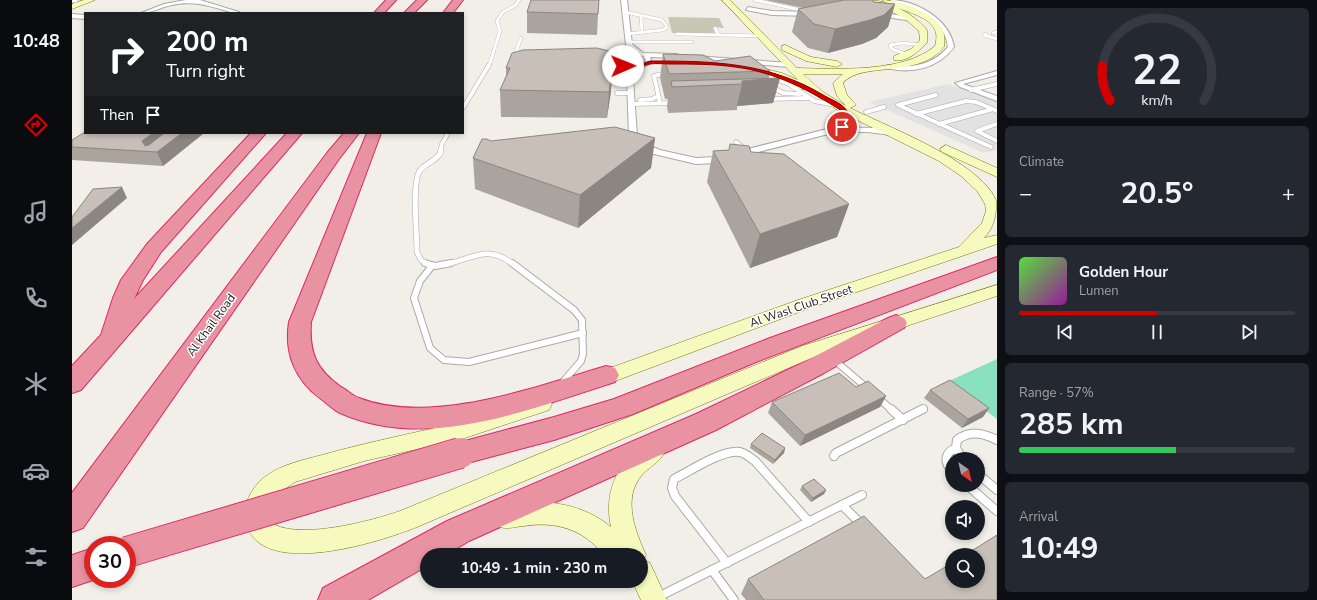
<!DOCTYPE html>
<html lang="en">
<head>
<meta charset="utf-8">
<style>
  :root { --surface:#171b24; --page:#242831; --text:#f1f3f6; --muted:#9ea1a6; --line:#363941; --accent:#d40000 }
  body { margin:0; font-family:"Nunito Sans",sans-serif; background:var(--page); color:var(--text); height:100vh; display:flex; flex-direction:column; font-size:15px; white-space:nowrap }
  * { box-sizing:border-box; margin:0 }
  p { font-size:13px; color:var(--muted) }
  .icon { flex:none; width:22px; height:22px; fill:none; stroke:currentColor; stroke-width:2; stroke-linecap:round; stroke-linejoin:round }
  .map { position:relative; flex:1; overflow:hidden }
  .sheet { display:flex; flex-direction:column; gap:8px; padding:8px; background:#0d0f14; width:320px }
  .sheet>* { flex:none }
  .top-card { position:absolute; left:12px; top:12px; width:380px; height:122px; border-radius:0px; box-shadow:0 2px 6px #0003; background:#202124; color:#fff; overflow:hidden }
  .needle { width:26px; rotate:146deg }
  .tools { position:absolute; left:873px; top:452px; display:grid; gap:8px }
  .tools a { display:grid; place-items:center; width:40px; height:40px; border-radius:50%; background:var(--surface); box-shadow:0 2px 6px #0003; font-size:20px }
  .speed { position:absolute; left:12px; top:536px; display:flex; gap:8px; font-size:20px; font-weight:700; text-align:center }
  .speed>* { display:grid; place-content:center; width:52px; height:52px; border-radius:50%; background:var(--surface); box-shadow:0 2px 6px #0003; line-height:1 }
  .speed .limit { border:6px solid #d22; background:#fff; color:#111 }
  .pin { position:absolute; display:grid; place-items:center; width:34px; height:34px; color:#fff; margin:-17px; border:2px solid #fff; border-radius:50%; box-shadow:0 1px 4px #0007 }
  .me { position:absolute; width:44px; margin:-22px; rotate:89deg; stroke-linejoin:round; filter:drop-shadow(0 0 3px #0008) }
  .turn { display:flex; align-items:center; gap:14px; height:84px; padding:0 16px; font-size:18px }
  .turn .icon { width:52px; height:52px; stroke-width:2.5 }
  .turn b { display:block; font-size:28px; line-height:34px }
  .then { display:flex; align-items:center; height:38px; padding:0 16px; background:#0003; gap:8px; font-size:15px }
  .big { font-size:30px; font-weight:700; line-height:1.1 }
  .sheet .card { flex:1; display:flex; flex-direction:column; justify-content:center; gap:6px; min-width:0; padding:0 14px; border-radius:6px; background:var(--page) }
  .sheet .dial { align-items:center; gap:0 }
  .dial svg { height:104px; overflow:visible; fill:none; stroke:var(--line); stroke-width:7; stroke-linecap:round; text-anchor:middle }
  .dial text { fill:var(--text); stroke:none }
  .song { display:flex; align-items:center; gap:12px }
  .cover { width:48px; height:48px; border-radius:6px; background:linear-gradient(135deg,hsl(110 70% 55%),hsl(300 70% 35%)) }
  .played { height:4px; border-radius:2px; background:linear-gradient(90deg,var(--accent) 50%,var(--line) 50%) }
  .keys { display:flex; justify-content:space-around; direction:ltr }
  .heat { display:flex; justify-content:space-between; align-items:center; font-size:22px; direction:ltr }
  .charge { height:6px; border-radius:3px; background:linear-gradient(90deg,#34c759 57%,var(--line) 0) }
  .trip { position:absolute; left:348px; top:548px; width:228px; height:40px; border-radius:20px; background:var(--surface); box-shadow:0 2px 6px #0003; font-weight:700; line-height:40px; text-align:center }
  main { display:flex; flex:1; min-height:0 }
  .menu { display:flex; flex-direction:column; width:72px; justify-content:space-around; align-items:center; background:#090b0e; color:var(--muted) }
  .menu .icon { width:28px; height:28px }
  .menu .current { color:var(--accent) }
  .menu b { font-size:18px; color:var(--text) }
  .map>svg:first-child { display:block }
  .construction { fill:#c7c7b4 }
  .pitch { fill:#88e0be }
  .parking { fill:#e2e2e2 }
  .lines { fill:none; stroke-linecap:round; stroke-linejoin:round }
  .lane-far4-casing { stroke:#a9a9a9; stroke-width:3.5 }
  .lane-far3-casing { stroke:#a9a9a9; stroke-width:5 }
  .lane-far2-casing { stroke:#a9a9a9; stroke-width:6 }
  .lane-far1-casing { stroke:#a9a9a9; stroke-width:8 }
  .lane-casing { stroke:#a9a9a9; stroke-width:10 }
  .street-casing { stroke:#a9a9a9; stroke-width:2 }
  .secondary-casing { stroke:#707d05; stroke-width:1 }
  .highway-casing { stroke:#dc2a67; stroke-width:2 }
  .lane-far4 { stroke:#fff; stroke-width:3 }
  .lane-far3 { stroke:#fff; stroke-width:4 }
  .lane-far2 { stroke:#fff; stroke-width:5 }
  .lane-far1 { stroke:#fff; stroke-width:6 }
  .lane { stroke:#fff; stroke-width:8 }
  .street { fill:#fff; fill-rule:evenodd }
  .secondary { fill:#f7fabf; fill-rule:evenodd }
  .highway { fill:#e892a2; fill-rule:evenodd }
  .highway-bridge-casing { stroke:#dc2a67; stroke-width:32; stroke-linecap:butt }
  .highway-bridge { stroke:#e892a2; stroke-width:30 }
  .wall { fill:#aba49e }
  .shaded-wall { fill:#8b8681 }
  .building { fill:#c7bfb8; stroke:#8b8681 }
  .route { fill:#d40000; stroke:#8a0000 }
  .labels { text-anchor:middle; dominant-baseline:central; stroke-width:3; stroke-linejoin:round; paint-order:stroke }
  .street-label { font-size:12px; fill:#222; stroke:#fff }
</style>
</head>
<body>
<main>
<nav class="menu">
<b>10:48</b>
<svg class="icon current" aria-label="directions" viewBox="0 0 24 24"><path d="M12 3l9 9-9 9-9-9zM9 14v-3h6M13 9l2 2-2 2"/></svg>
<svg class="icon" aria-label="music" viewBox="0 0 24 24"><path d="M9 18V5l10-2v13"/><circle cx="6" cy="18" r="3"/><circle cx="16" cy="16" r="3"/></svg>
<svg class="icon" aria-label="phone" viewBox="0 0 24 24"><path d="M5 4h4l2 5-3 2q2 4 5 5l2-3 5 2v4C11 20 4 13 5 4z"/></svg>
<svg class="icon" aria-label="climate" viewBox="0 0 24 24"><path d="M12 3v18M4 7l16 10M4 17L20 7"/></svg>
<svg class="icon" aria-label="car" viewBox="0 0 24 24"><path d="M5 17H2v-5l4-1 3-4h7l3 4 3 1v5h-3M9 17h6M6 11h13"/><circle cx="7" cy="17" r="2"/><circle cx="17" cy="17" r="2"/></svg>
<svg class="icon" aria-label="filters" viewBox="0 0 24 24"><path d="M4 7h16M4 17h16"/><circle cx="9" cy="7" r="2"/><circle cx="15" cy="17" r="2"/></svg>
</nav>
<div class="map">
<svg width="925" height="600" viewBox="0 0 925 600">
  <rect width="100%" height="100%" fill="#f2efe9"/>
  <path class="construction" d="M596,17L647,18L652,28L641,27L643,34L600,33Z"/>
  <path class="pitch" d="M925,359V419L875,382Z"/>
  <path class="parking" d="M876,84L925,102V150L912,153L797,102Z"/>
  <g class="lines">
    <defs>
      <g id="lane-far4">
        <path d="M683,0L733,11"/>
        <path d="M0,1H4"/>
        <path d="M553,12L590,20L595,27L591,30L555,34"/>
        <path d="M569,17L570,32"/>
        <path d="M643,28L647,35"/>
        <path d="M921,33L925,32"/>
        <path d="M605,34L690,36"/>
        <path d="M914,34L912,35L925,39"/>
        <path d="M556,42H620"/>
        <path d="M834,54L820,49L818,45L830,43L850,45"/>
        <path d="M444,58L443,55L449,38"/>
        <path d="M417,66L428,31L425,21L431,12L444,5L447,0"/>
      </g>
      <g id="lane-far3">
        <path d="M692,74L717,84L742,101L763,105"/>
        <path d="M698,86L711,93L728,94"/>
        <path d="M899,90L925,84"/>
        <path d="M545,93H559"/>
        <path d="M864,95L826,105L919,147"/>
        <path d="M695,99L737,98"/>
        <path d="M568,100L580,99L586,96"/>
        <path d="M588,103L582,76L595,73"/>
        <path d="M560,104L602,103"/>
        <path d="M391,108L417,65"/>
        <path d="M794,112L812,107"/>
        <path d="M844,114L894,101L904,102L925,111"/>
        <path d="M867,124L921,109"/>
        <path d="M925,124L905,131L925,141"/>
        <path d="M664,142L673,149"/>
        <path d="M368,152L370,144L376,133"/>
      </g>
      <g id="lane-far2">
        <path d="M355,264L349,260L345,252C345,234 340,186 347,172C352,163 366,161 369,151"/>
        <path d="M375,264C403,258 415,244 441,264"/>
      </g>
      <g id="lane-far1">
        <path d="M353,263L363,266L379,263"/>
        <path d="M440,263L502,310L510,320L511,354L509,361L490,383"/>
        <path d="M360,266L348,281L342,298L358,348L372,360L397,362L511,333"/>
        <path d="M761,359L795,388"/>
        <path d="M805,397L820,410"/>
        <path d="M849,410L852,409"/>
      </g>
      <g id="lane">
        <path d="M819,409L831,420"/>
        <path d="M762,456L764,453L851,409"/>
        <path d="M890,459L884,448L885,440C898,430 911,433 925,440"/>
        <path d="M880,471C872,462 872,453 884,448"/>
        <path d="M906,474L925,490"/>
        <path d="M895,485L925,511"/>
        <path d="M770,505L790,525"/>
        <path d="M655,563L603,496L600,488L602,479C618,471 651,449 668,452C675,454 679,458 684,462L737,522"/>
        <path d="M640,570L662,600"/>
        <path d="M586,597L790,495"/>
      </g>
      <g id="street">
        <path d="M114,0H128L167,12L162,13C141,7 122,0 100,5C89,7 80,13 69,13L92,4Z"/>
        <path d="M549,0H555L560,44L571,53L605,54L608,56L605,58L578,57L580,62L570,68L561,79L565,136L572,143L588,150L624,158L644,157L763,127L770,122L769,110L773,108L777,110C779,117 779,122 774,128C785,128 815,126 823,133L819,135L795,132H764L644,163L624,164L582,154L566,147L557,136L555,79L562,69L543,66L533,60L534,56L544,52L561,51L554,45ZM557,54L571,56L574,61C565,69 549,66 539,59L545,56Z"/>
        <path d="M818,0C845,0 878,20 882,47C866,69 839,74 814,68V66L816,65C839,68 860,66 876,47C871,12 841,15 818,0Z"/>
        <path d="M676,7L700,11L740,12L743,14L740,16L700,15L674,10Z"/>
        <path d="M805,12L839,17L842,19L839,21L803,15Z"/>
        <path d="M0,14L13,15V19L0,18Z"/>
        <path d="M624,56L717,63L720,65L717,67L622,59L621,58Z"/>
        <path d="M925,71V75L891,84L925,96V101L888,87L883,83Z"/>
      </g>
      <g id="secondary">
        <path d="M12,0H23L0,9V4Z"/>
        <path d="M650,0H658L725,68C766,69 831,73 863,46C864,42 865,37 864,33C859,13 823,11 810,0C828,0 868,14 872,34C873,38 872,43 872,47C847,79 789,61 771,83L775,95L784,105L778,108C816,127 907,161 924,200C925,214 922,228 912,238L925,235V244L738,308L530,386L523,388L516,386L513,381L516,376L726,300L887,247L910,223L914,211L913,204L905,191L889,176L867,161L767,111L735,89H728L704,77L673,70V66L676,65L710,73L726,80ZM731,74H771L761,83L765,96L774,106L751,92Z"/>
        <path d="M796,0C817,0 842,14 855,30V43C847,51 834,63 822,60V56L839,49L848,40L847,31L832,18Z"/>
        <path d="M713,45L739,57L765,61L770,64L765,67L734,61L710,50V46Z"/>
        <path d="M874,145L925,168V177L870,152L868,149Z"/>
        <path d="M925,285V296L744,356L345,527C308,542 180,583 173,517C171,502 182,485 194,476C211,464 231,460 250,455C296,442 343,433 389,422C416,415 443,405 470,396L477,398L480,404L477,410L390,439L292,461L223,482L208,492L200,501L196,511L197,521C221,542 300,521 328,511L730,346Z"/>
        <path d="M581,444L589,447L592,453C587,463 577,467 570,475C550,498 563,531 574,555L571,560L578,563L595,600H569L560,581H569V555H532C511,529 484,521 452,526C441,527 435,530 424,526L421,518L424,510C462,496 508,501 539,527C531,492 546,456 581,444Z"/>
      </g>
      <g id="highway">
        <path d="M314,0H324L312,13H302Z"/>
        <path d="M345,0H355L342,13H332Z"/>
        <path d="M381,0H391L381,13H371Z"/>
        <path d="M179,133H194L89,252L71,280L62,299L215,133H230L9,390L0,393V366L29,335L41,298L49,280L75,244Z"/>
        <path d="M272,133H287L267,159L11,528L0,532V493L255,153Z"/>
        <path d="M295,133H309L239,322C237,353 244,369 269,387C275,390 281,396 287,398C359,426 463,387 534,366L543,368L547,375L543,382C457,409 357,452 268,413C261,410 255,403 249,399C223,380 212,353 217,322Z"/>
        <path d="M925,257V270L684,362L561,414L482,440L388,465L378,461L374,453L378,445L482,417L542,399L698,338Z"/>
        <path d="M824,315L832,318L835,323L832,328L752,373L644,430L397,541L374,555H355V566L296,600H246L251,588L375,521L624,414L734,361L816,318Z"/>
        <path d="M21,548V579H24L0,587V555Z"/>
      </g>
    </defs>
    <use href="#lane-far4" class="lane-far4-casing"/>
    <use href="#lane-far3" class="lane-far3-casing"/>
    <use href="#lane-far2" class="lane-far2-casing"/>
    <use href="#lane-far1" class="lane-far1-casing"/>
    <use href="#lane" class="lane-casing"/>
    <use href="#street" class="street-casing"/>
    <use href="#secondary" class="secondary-casing"/>
    <use href="#highway" class="highway-casing"/>
    <use href="#lane-far4" class="lane-far4"/>
    <use href="#lane-far3" class="lane-far3"/>
    <use href="#lane-far2" class="lane-far2"/>
    <use href="#lane-far1" class="lane-far1"/>
    <use href="#lane" class="lane"/>
    <use href="#street" class="street"/>
    <use href="#secondary" class="secondary"/>
    <use href="#highway" class="highway"/>
    <defs>
      <path id="highway-bridge" d="M55,552L388,453"/>
    </defs>
    <use href="#highway-bridge" class="highway-bridge-casing"/>
    <use href="#highway-bridge" class="highway-bridge"/>
  </g>
  <g class="wall">
    <path d="M693,0H801V2L823,4L816,27L804,38L790,44L756,53L736,48L720,32L726,9L731,8Z"/>
    <path d="M455,12L526,14L525,35L455,33Z"/>
    <path d="M440,53L539,91L535,118L429,117L428,90L434,76V68Z"/>
    <path d="M591,54L643,61L698,71L697,78H708L701,103L665,106V110L596,113L595,106L596,99H593L588,78Z"/>
    <path d="M132,133L91,166L0,160V140Z"/>
    <path d="M583,138L579,168L506,228L403,189L401,158L419,141Z"/>
    <path d="M658,144L679,152L777,204L765,237L678,268L635,182L641,151L657,150Z"/>
    <path d="M784,387L814,396L808,407L728,446L696,413L700,402Z"/>
    <path d="M858,390L917,408L911,417L890,428L852,398Z"/>
    <path d="M679,444L713,448L712,453L701,464L678,448Z"/>
    <path d="M730,486L754,490L752,494L739,502L728,490Z"/>
    <path d="M676,579H853L925,600H674L669,594Z"/>
  </g>
  <g class="shaded-wall">
    <path d="M823,4L816,27L804,38L790,44L756,53L763,29Z"/>
    <path d="M541,66L539,91L535,118L537,92Z"/>
    <path d="M708,78L701,103L665,106L670,84V81Z"/>
    <path d="M81,133H103L75,151L70,141Z"/>
    <path d="M110,133H132L91,166L85,152Z"/>
    <path d="M583,138L579,168L506,228L508,195Z"/>
    <path d="M50,187L55,198L0,245V228Z"/>
    <path d="M777,204L765,237L678,268L688,234Z"/>
    <path d="M814,396L808,407L728,446L733,435Z"/>
    <path d="M917,408L911,417L890,428L896,419Z"/>
    <path d="M713,448L712,453L701,464L703,460Z"/>
    <path d="M754,490L752,494L739,502L741,498Z"/>
  </g>
  <g class="building">
    <path d="M459,0H527L526,14L455,12Z"/>
    <path d="M772,0H801V2L823,4L812,15L798,20L763,29L742,24L726,9Z"/>
    <path d="M525,48L537,51L541,66L537,92L428,90L438,68H434L440,53L451,50Z"/>
    <path d="M591,54L631,55L643,61L678,56L698,71L597,74Z"/>
    <path d="M708,78L670,81V84L600,87L599,81Z"/>
    <path d="M543,127L583,138L508,195L401,158L410,139H415L419,141Z"/>
    <path d="M13,132V133H81L70,141L73,146L77,145L92,133H110L85,152L0,147V140Z"/>
    <path d="M658,144L677,146L679,152L712,154L777,204L688,234L641,151L657,150Z"/>
    <path d="M50,187L0,228V217L21,189Z"/>
    <path d="M767,373L784,387L796,381L814,396L733,435L700,402Z"/>
    <path d="M878,380L917,408L896,419L858,390Z"/>
    <path d="M690,433L713,448L703,460L679,444Z"/>
    <path d="M742,479L754,490L741,498L730,486Z"/>
    <path d="M792,516L853,579L880,563V581H906V555H893L925,535V600H692L676,579Z"/>
  </g>
  <path class="route" d="M578,61C641,61 697,62 753,96C766,103 775,105 779,120L772,129H767L766,127L773,119L770,111C737,90 703,72 663,67C642,64 621,64 599,64C592,64 584,63 578,64C569,66 557,72 548,66L566,65Z"/>
  <g class="labels">
    <g class="street-label">
      <text transform="translate(729 306) rotate(-19)">Al Wasl Club Street</text>
      <text transform="translate(139 325) rotate(-54)">Al Khail Road</text>
    </g>
  </g>
</svg>
<div class="tools">
<a><svg class="needle" viewBox="-14 -14 28 28"><path d="M0-13l5 13h-10z" fill="#e53935"/><path d="M0 13l5-13h-10z" fill="#9ea1a6"/></svg></a>
<a><svg class="icon" aria-label="sound" viewBox="0 0 24 24"><path d="M4 9h4l5-4v14l-5-4H4zM17 9q2 3 0 6"/></svg></a>
<a><svg class="icon" aria-label="search" viewBox="0 0 24 24"><circle cx="10" cy="10" r="6"/><path d="M15 15l6 6"/></svg></a>
</div>
<div class="speed"><div class="limit">30</div></div>
<div class="pin" style="left:770px;top:127px;background:#d93025"><svg class="icon" aria-label="arrive" viewBox="0 0 24 24"><path d="M6 21V4h12l-3 4 3 4H6"/></svg></div>
<svg class="me" style="left:551px;top:66px" viewBox="-20 -20 40 40"><circle r="19" fill="#fff"/><path d="M0-13L10 11 0 6-10 11z" fill="#d40000"/></svg>
<div class="trip">10:49 · 1 min · 230 m</div>
<div class="top-card">
<div class="turn"><svg class="icon" aria-label="right" viewBox="0 0 24 24"><path d="M7 20v-9h11M14 6l5 5-5 5"/></svg><div><b>200 m</b>Turn right</div></div>
<div class="then">Then<svg class="icon" aria-label="arrive" viewBox="0 0 24 24"><path d="M6 21V4h12l-3 4 3 4H6"/></svg></div>
</div>
</div>
<section class="sheet">
<div class="card dial"><svg viewBox="0 0 100 80">
<path d="M14 69A42 42 0 1 1 86 69"/>
<path d="M14 69A42 42 0 0 1 8 42" stroke="#d40000"/>
<text x="50" y="56" font-size="32" font-weight="700">22</text>
<text x="50" y="72" font-size="11">km/h</text>
</svg></div>
<div class="card"><p>Climate</p>
<div class="heat"><a>−</a><b class="big">20.5°</b><a>+</a></div>
</div>
<div class="card">
<div class="song"><i class="cover"></i><div><b>Golden Hour</b><p>Lumen</p></div></div>
<div class="played"></div>
<div class="keys"><svg class="icon" aria-label="previous" viewBox="0 0 24 24"><path d="M18 5L8 12l10 7zM5 5v14"/></svg><svg class="icon" aria-label="pause" viewBox="0 0 24 24"><path d="M8 5v14M16 5v14"/></svg><svg class="icon" aria-label="next" viewBox="0 0 24 24"><path d="M6 5l10 7-10 7zM19 5v14"/></svg></div>
</div>
<div class="card"><p>Range · 57%</p><b class="big">285 km</b><div class="charge"></div></div>
<div class="card"><p>Arrival</p><b class="big">10:49</b></div>
</section>
</main>
</body>
</html>
